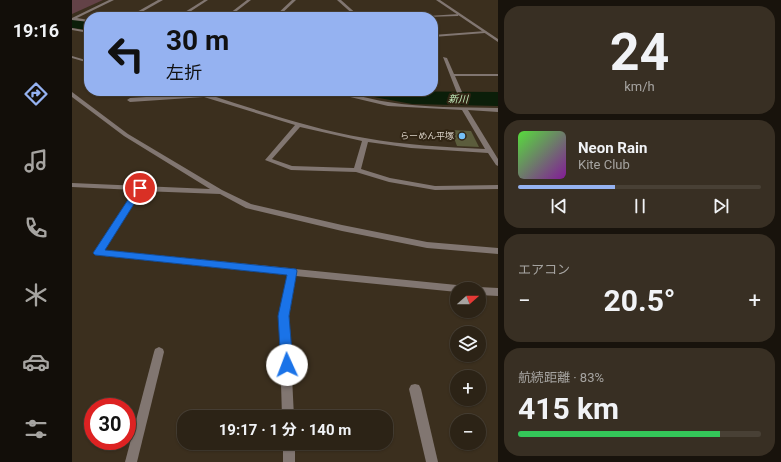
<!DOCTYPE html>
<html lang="ja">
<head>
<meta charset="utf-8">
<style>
  :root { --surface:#2c2316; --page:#382f23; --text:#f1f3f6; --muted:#a6a4a1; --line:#484035; --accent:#95b2f1 }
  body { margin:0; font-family:Roboto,"Noto Sans JP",sans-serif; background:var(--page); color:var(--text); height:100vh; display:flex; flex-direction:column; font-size:15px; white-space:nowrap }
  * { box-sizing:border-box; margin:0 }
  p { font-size:13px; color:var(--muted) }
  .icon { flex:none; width:22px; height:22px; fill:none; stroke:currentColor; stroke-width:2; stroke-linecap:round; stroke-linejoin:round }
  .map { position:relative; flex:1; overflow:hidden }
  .drawer { display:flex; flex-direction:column; gap:6px; padding:6px; background:#18130c; width:283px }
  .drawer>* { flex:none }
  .guide { position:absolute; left:12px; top:12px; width:354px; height:84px; border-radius:16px; box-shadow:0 1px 3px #0004,0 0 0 1px var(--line); background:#95b2f1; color:#111; overflow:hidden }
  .needle { width:26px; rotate:69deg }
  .fabs { position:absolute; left:378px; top:282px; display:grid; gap:8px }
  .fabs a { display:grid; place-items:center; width:36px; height:36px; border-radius:50%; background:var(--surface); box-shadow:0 1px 3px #0004,0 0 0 1px var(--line); font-size:20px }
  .speed { position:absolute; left:12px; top:398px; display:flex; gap:8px; font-size:20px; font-weight:700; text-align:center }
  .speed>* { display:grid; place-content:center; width:52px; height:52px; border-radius:50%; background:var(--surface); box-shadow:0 1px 3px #0004,0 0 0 1px var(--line); line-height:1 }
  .speed .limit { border:6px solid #d22; background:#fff; color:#111 }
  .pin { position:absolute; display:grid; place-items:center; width:34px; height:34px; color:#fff; margin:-17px; border:2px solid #fff; border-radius:50%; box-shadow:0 1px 4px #0007 }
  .me { position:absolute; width:44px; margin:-22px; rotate:358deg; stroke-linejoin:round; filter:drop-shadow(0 0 3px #0008) }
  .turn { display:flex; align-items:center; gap:14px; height:84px; padding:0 16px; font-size:18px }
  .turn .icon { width:52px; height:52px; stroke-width:2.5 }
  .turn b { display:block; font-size:28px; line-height:34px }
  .big { font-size:30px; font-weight:700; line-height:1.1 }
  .drawer .widget { flex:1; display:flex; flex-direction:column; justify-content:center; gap:6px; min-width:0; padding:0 14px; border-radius:16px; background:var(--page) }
  .drawer .dial { align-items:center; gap:0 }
  .dial b { font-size:52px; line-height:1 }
  .song { display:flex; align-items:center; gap:12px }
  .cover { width:48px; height:48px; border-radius:6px; background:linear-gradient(135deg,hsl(110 70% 55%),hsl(290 70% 35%)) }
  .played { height:4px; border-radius:2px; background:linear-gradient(90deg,var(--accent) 40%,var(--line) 40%) }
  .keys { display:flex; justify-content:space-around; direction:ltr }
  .heat { display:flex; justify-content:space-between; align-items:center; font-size:22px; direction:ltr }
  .charge { height:6px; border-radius:3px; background:linear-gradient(90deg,#34c759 83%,var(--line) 0) }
  .trip { position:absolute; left:105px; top:410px; width:216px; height:40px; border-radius:16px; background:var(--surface); box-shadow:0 1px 3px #0004,0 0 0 1px var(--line); font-weight:700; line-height:40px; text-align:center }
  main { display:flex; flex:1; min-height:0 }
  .tabs { display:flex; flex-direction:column; width:72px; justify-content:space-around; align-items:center; background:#120e09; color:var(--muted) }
  .tabs .icon { width:28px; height:28px }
  .tabs .on { color:var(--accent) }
  .tabs b { font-size:18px; color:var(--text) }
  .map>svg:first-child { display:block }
  .green { fill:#634247 }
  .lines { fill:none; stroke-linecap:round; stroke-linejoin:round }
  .river { fill:#0b1e09; fill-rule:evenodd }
  .building { fill:#5b5c3c }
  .minor { fill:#817671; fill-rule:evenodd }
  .tertiary { fill:#817671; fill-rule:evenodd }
  .route { fill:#1a73e8; stroke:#114b97 }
  .poi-dot { fill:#74c0f6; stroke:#312514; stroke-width:1.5 }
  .labels { text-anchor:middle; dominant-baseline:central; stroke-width:4; stroke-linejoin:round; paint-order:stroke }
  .far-poi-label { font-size:9px; fill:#dcd4c9; stroke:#312514; text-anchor:end }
  .far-water-label { font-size:10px; font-style:italic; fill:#c4eebe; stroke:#312514 }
</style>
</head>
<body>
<main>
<nav class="tabs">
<b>19:16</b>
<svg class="icon on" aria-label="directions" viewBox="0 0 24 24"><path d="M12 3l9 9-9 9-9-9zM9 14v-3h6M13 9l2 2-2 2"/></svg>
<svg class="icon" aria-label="music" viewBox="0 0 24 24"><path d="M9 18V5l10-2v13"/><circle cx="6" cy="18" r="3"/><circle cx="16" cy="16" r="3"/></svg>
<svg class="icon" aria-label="phone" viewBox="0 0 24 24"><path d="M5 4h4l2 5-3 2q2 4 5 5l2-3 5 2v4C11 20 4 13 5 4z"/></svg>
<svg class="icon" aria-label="climate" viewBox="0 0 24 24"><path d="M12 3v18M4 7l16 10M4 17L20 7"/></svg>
<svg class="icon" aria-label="car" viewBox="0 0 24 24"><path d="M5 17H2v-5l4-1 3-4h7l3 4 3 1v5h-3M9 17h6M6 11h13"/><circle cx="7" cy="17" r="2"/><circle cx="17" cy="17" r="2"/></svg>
<svg class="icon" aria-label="filters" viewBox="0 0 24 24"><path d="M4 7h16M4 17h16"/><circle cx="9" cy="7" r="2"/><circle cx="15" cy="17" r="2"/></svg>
</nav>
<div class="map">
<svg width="426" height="462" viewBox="0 0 426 462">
  <rect width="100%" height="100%" fill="#3b2f1e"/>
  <path class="green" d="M0,0H31L0,14Z"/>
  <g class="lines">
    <g class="river">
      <path d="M0,18L17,20V30L0,28Z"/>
      <path d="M287,91L426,92V106L340,104L291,95Z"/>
    </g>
  </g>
  <path class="building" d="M379,130L399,131L407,147L385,146Z"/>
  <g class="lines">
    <g class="minor">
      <path d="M86,0H91L61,17H56Z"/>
      <path d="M175,0H179L157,17H153Z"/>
      <path d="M265,0H269L288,17H284Z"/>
      <path d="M387,14L386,16L354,17L356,16Z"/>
      <path d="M0,28L17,31V33L0,30Z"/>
      <path d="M414,31L413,33L361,37V35Z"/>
      <path d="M0,56L17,61V63L0,58Z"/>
      <path d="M371,57L375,58L382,74H426V76H383L390,92L385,93Z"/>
      <path d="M171,91H198L195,93L141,96C191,112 241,129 293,138C332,145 373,147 413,149L390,110L316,106L253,91C275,91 295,99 316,102C352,108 390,107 426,108V112L396,110L426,159V166L424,165L416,153L339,148L296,142L289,169L318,178L363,186L426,185V189L363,190L317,182L284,172L219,170L193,160L223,125L132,97L58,102L55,100L58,98ZM228,127L290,141L282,168L220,166L200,159Z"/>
      <path d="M0,92L56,134L150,190L179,204L270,225L355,242L426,248V254L355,248L270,231L174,208L148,194L70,191L32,250L217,268H220L223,269L395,286L397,289H385V292L224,276L217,316L222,417H210L207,316L215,275L23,255L22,253L23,251L63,190L0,187V183L138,189L52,136L0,97Z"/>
      <path d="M407,287L426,288V296L407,295V289H403Z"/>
      <path d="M87,347L91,349L92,352L65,462H53L82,352L83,349Z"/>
      <path d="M343,384L347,385L349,389L366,462H354L337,389L339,385Z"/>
      <rect x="211" y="443" width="12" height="19"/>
    </g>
    <g class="tertiary">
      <path d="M37,0H42L5,18L17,20V22L0,20V18Z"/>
      <path d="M132,0H136L110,17H105Z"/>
      <path d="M220,0H224L206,17H202Z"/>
      <path d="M364,0H368L426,39V42Z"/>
    </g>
  </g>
  <path class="route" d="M68,185L72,188L33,250L224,269L225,271L217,316L221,365L219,369L215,371L210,369L209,365L206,316L215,275L23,255L21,253L23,250L65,186Z"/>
  <circle class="poi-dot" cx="390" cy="136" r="4"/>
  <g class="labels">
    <g class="far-poi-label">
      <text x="382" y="136">らーめん平塚</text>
    </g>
    <g class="far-water-label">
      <text transform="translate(386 99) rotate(1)">新川</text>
    </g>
  </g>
</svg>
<div class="fabs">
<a><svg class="needle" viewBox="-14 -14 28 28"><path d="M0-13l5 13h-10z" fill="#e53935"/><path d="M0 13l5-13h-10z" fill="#a6a4a1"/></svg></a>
<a><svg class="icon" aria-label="layers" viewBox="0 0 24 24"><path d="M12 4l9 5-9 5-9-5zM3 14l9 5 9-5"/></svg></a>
<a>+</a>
<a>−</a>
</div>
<div class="speed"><div class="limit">30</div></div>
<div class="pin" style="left:68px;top:188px;background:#d93025"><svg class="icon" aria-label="arrive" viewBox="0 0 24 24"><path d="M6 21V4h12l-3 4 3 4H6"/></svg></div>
<svg class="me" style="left:215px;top:365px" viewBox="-20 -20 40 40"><circle r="19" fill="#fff"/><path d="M0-13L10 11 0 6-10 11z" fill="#1a73e8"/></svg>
<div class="trip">19:17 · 1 分 · 140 m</div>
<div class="guide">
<div class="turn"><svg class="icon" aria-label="left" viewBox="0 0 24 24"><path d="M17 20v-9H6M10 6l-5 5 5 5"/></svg><div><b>30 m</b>左折</div></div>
</div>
</div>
<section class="drawer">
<div class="widget dial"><b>24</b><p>km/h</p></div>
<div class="widget">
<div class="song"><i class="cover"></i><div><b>Neon Rain</b><p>Kite Club</p></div></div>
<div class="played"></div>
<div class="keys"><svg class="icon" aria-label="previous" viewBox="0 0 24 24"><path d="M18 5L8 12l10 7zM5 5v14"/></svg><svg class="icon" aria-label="pause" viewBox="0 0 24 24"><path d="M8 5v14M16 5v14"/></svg><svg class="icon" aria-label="next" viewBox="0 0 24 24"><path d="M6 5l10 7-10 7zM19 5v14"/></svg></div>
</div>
<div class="widget"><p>エアコン</p>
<div class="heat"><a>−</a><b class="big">20.5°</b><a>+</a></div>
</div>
<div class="widget"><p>航続距離 · 83%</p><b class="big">415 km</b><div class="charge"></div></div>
</section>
</main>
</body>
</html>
